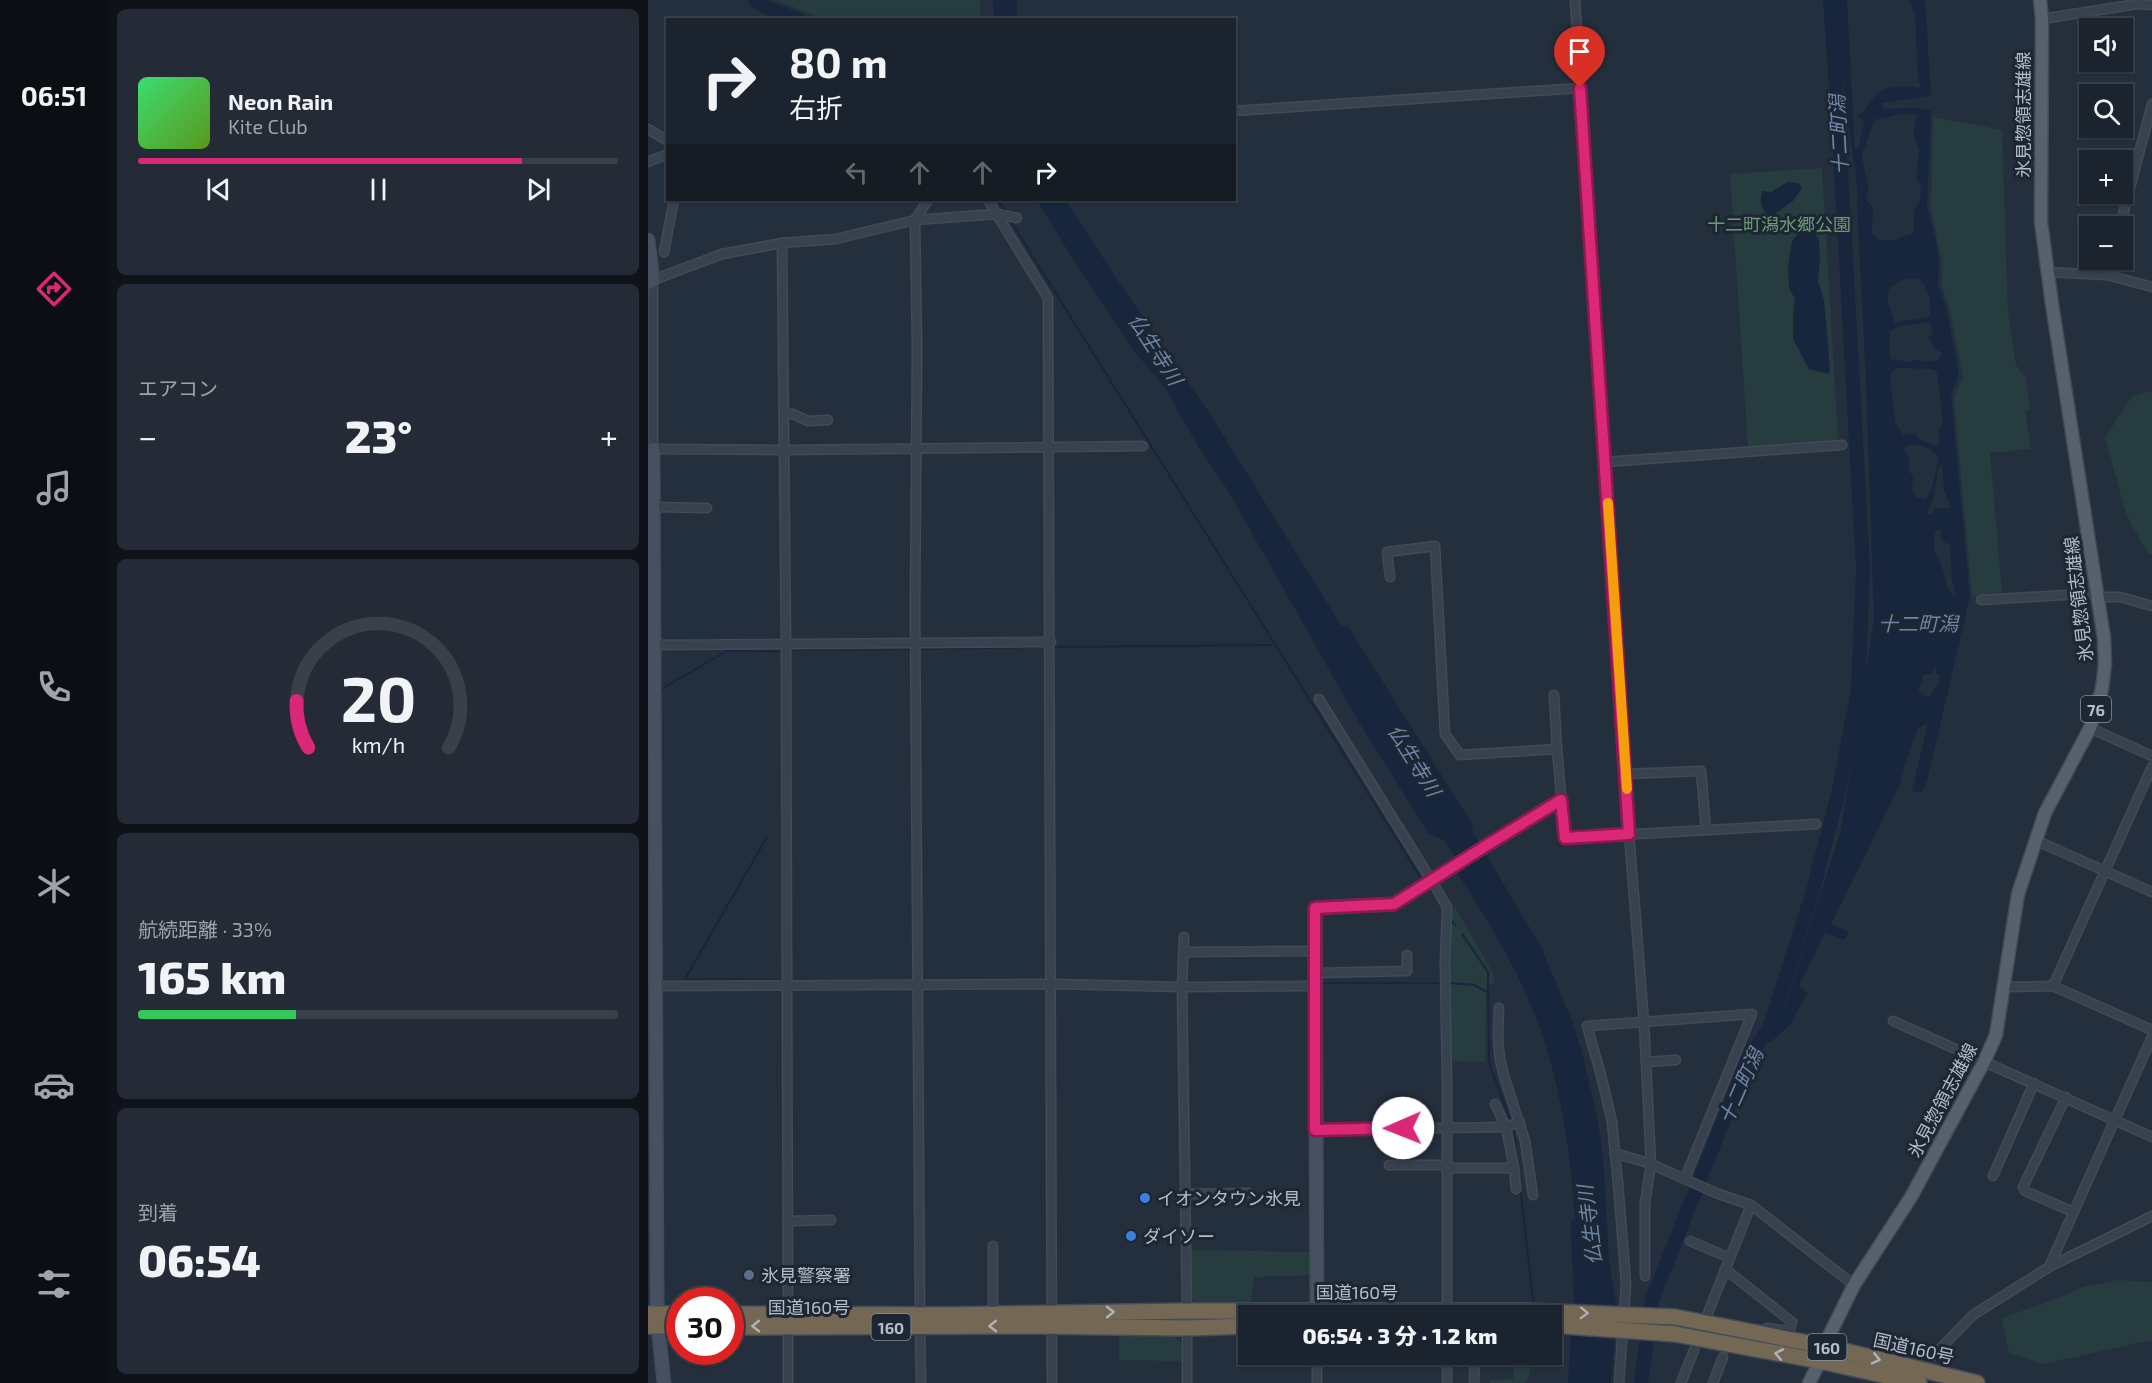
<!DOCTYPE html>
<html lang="ja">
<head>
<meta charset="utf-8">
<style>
  :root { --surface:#1b232e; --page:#242b36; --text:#f1f3f6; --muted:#a0a4aa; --line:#39404a; --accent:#db2777 }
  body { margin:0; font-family:"Exo 2","Noto Sans JP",sans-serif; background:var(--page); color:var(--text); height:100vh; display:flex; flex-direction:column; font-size:22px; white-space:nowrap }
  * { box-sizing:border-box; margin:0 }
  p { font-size:20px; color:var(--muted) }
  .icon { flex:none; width:33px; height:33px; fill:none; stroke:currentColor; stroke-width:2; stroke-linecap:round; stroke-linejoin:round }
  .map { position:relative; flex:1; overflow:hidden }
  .panel { display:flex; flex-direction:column; gap:9px; padding:9px; background:#0f1319; width:540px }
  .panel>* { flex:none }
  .banner { position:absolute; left:18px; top:18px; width:570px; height:183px; border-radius:0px; box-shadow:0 2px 4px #0004,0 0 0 2px var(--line); background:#1b232e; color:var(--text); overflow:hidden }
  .controls { position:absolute; left:1431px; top:18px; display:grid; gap:12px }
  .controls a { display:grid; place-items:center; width:54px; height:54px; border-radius:0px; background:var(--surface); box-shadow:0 2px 4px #0004,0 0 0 2px var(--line); font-size:30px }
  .speed { position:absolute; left:18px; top:1287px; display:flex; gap:12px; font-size:30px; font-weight:700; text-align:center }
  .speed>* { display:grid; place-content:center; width:78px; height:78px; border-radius:50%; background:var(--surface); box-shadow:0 2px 4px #0004,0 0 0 2px var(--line); line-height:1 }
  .speed .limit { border:9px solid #d22; background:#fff; color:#111 }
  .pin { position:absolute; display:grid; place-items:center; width:51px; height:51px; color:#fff; margin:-62px -26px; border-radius:50% 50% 50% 0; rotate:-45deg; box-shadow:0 0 6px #0007 }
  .pin .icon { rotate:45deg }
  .me { position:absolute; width:66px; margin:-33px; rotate:269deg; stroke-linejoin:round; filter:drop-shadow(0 0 4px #0008) }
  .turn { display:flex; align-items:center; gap:21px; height:126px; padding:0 24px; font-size:27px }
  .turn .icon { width:78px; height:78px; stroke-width:2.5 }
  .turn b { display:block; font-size:42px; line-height:51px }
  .lanes { display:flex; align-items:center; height:57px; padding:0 24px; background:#0003; justify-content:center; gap:30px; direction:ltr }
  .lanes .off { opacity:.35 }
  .big { font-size:45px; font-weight:800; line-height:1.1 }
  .panel .card { flex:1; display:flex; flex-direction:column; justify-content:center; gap:9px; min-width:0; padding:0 21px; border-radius:9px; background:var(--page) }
  .panel .dial { align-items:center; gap:0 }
  .dial svg { height:156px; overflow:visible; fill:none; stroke:var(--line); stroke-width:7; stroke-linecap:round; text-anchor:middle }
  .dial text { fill:var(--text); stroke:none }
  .song { display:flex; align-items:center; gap:18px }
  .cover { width:72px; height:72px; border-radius:9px; background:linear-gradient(135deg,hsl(140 70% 55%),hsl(90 70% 35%)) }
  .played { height:6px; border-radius:3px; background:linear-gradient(90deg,var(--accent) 80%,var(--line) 80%) }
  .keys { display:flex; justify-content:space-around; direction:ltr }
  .heat { display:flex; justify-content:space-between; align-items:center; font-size:33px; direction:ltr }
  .charge { height:9px; border-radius:4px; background:linear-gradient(90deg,#34c759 33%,var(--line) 0) }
  .trip { position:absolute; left:590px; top:1305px; width:324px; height:60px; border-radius:0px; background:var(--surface); box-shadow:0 2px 4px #0004,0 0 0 2px var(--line); font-weight:800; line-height:60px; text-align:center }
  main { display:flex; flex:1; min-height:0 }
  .dock { display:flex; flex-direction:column; width:108px; justify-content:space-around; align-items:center; background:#0b0e12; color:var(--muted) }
  .dock .icon { width:42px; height:42px }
  .dock .selected { color:var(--accent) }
  .dock b { font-size:27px; color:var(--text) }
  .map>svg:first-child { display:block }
  .green { fill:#263c3f }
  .water { fill:#17263c; fill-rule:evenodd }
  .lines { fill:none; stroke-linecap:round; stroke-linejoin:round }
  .stream { stroke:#17263c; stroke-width:2 }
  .river { stroke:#17263c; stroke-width:14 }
  .street-casing { stroke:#414a57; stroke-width:11 }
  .secondary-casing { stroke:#414a57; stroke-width:15 }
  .primary-casing { stroke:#414a57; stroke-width:15 }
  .highway-casing { stroke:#434c59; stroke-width:18 }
  .street { stroke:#38414e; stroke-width:8 }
  .secondary { stroke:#465061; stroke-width:12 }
  .primary { stroke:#56606e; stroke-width:12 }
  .highway { stroke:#746855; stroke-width:15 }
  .highway-bridge-casing { stroke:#434c59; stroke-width:18; stroke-linecap:butt }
  .highway-bridge { stroke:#746855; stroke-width:15 }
  .oneway { stroke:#aeb4bd }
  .route-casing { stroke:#8e194d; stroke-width:15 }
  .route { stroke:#db2777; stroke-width:10 }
  .slow { stroke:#f59e0b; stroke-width:10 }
  .shop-dot { fill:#3f7fe0; stroke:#1d2633; stroke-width:2 }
  .service-dot { fill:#5c6f8a; stroke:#1d2633; stroke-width:2 }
  .labels { text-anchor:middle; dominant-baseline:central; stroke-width:6; stroke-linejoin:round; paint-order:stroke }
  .shield { fill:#1d2633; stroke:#878f9c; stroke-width:1.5 }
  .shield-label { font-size:16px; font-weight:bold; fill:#b4bcc9 }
  .street-label { font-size:18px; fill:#b4bcc9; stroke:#1d2633 }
  .park-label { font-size:18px; fill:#6b9a76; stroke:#1d2633 }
  .poi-label { font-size:18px; fill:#b4bcc9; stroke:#1d2633; text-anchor:start }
  .water-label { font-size:20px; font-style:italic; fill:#6d86a8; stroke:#1d2633 }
</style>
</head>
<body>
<main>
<nav class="dock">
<b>06:51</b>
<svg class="icon selected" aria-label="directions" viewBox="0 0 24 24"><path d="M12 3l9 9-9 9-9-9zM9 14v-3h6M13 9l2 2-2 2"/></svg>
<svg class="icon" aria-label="music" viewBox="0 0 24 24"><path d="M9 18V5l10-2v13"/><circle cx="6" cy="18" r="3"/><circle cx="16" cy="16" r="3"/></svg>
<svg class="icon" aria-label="phone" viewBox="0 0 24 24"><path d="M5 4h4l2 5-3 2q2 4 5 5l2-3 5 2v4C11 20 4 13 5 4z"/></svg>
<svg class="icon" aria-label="climate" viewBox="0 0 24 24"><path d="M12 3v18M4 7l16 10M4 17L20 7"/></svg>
<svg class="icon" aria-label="car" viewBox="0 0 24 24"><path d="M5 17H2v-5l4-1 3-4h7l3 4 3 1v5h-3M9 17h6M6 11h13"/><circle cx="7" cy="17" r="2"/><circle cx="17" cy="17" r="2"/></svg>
<svg class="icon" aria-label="filters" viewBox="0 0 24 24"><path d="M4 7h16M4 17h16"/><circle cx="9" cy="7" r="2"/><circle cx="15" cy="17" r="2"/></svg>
</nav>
<section class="panel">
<div class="card">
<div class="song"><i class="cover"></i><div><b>Neon Rain</b><p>Kite Club</p></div></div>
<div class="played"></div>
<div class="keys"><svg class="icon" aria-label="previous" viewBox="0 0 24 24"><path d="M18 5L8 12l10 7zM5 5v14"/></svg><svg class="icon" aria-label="pause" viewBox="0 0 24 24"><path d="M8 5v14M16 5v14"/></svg><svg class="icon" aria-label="next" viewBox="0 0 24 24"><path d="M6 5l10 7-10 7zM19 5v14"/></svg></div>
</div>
<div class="card"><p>エアコン</p>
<div class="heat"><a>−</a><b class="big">23°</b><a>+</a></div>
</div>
<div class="card dial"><svg viewBox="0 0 100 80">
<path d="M14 69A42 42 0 1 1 86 69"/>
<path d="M14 69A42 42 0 0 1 8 45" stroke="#db2777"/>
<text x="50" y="56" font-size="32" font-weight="700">20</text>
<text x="50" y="72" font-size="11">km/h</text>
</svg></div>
<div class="card"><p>航続距離 · 33%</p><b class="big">165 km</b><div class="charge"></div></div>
<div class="card"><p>到着</p><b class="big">06:54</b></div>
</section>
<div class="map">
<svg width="1504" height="1383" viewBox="0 0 1504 1383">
  <rect width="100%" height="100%" fill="#242f3e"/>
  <g class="green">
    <path d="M128,0H332V19H175Z"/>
    <path d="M1285,117L1354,130L1360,313L1368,365L1378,378L1382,410L1377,411L1383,449L1342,453L1354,593L1324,596L1306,398L1315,377L1302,310L1294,286V262L1283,207Z"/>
    <path d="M1174,168L1190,440L1100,447L1082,174Z"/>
    <path d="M1504,391V555L1501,554L1479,517L1457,438L1484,396Z"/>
    <path d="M807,907L845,973L846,982L838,988L837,1062L802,1061L801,913Z"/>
    <path d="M541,1250L664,1252L665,1275L606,1277L603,1302H550L546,1300L543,1295Z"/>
    <path d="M1470,1280L1504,1282V1340L1395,1364L1361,1353L1354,1318L1408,1299L1435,1287Z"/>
    <path d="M517,1334L526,1335L533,1343L534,1361L471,1360V1335Z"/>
    <path d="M867,1355H882V1371L878,1383H841L843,1380L865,1379Z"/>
  </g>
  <g class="water">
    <path d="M345,0H369V19H346Z"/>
    <path d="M1189,0H1199L1207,149L1211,148L1216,120L1210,118L1209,115C1219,111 1220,105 1226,97C1236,83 1258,86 1273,88L1270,77L1267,13L1261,0H1277L1283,96L1234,103L1236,109L1268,108L1283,110L1279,207L1288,240L1291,261L1290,286L1299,310L1311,375L1303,395L1322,597L1279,781L1274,792L1264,791L1280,723L1270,728L1257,764L1251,787L1183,924L1201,932L1196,940L1177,932L1151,986L1160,994L1144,1020L1133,1017L1193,830L1226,619L1218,381L1209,206C1211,182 1205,161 1202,137C1196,92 1191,46 1189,0ZM1251,114L1269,115L1265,133L1271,150L1268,179L1274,188L1270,204L1266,210V233L1245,240H1231L1224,233L1225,208L1219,201L1220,186L1214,158L1215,151C1219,146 1222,128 1226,120ZM1269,278C1282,288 1283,301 1282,317L1254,321L1247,324L1239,298L1241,289L1255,279ZM1282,322L1285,333L1281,337C1283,345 1287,350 1295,353L1290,360L1276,362L1269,359L1261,362L1242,359L1241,331L1251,326ZM1252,368L1285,369L1289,373L1295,423L1292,427L1290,447L1272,440L1268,433L1255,435L1247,422L1242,377L1245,370ZM1271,445L1282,449L1291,457L1284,487L1278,499L1268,497C1264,489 1263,484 1266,476L1261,472V460L1256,449L1259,446ZM1294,463L1296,491L1300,498L1302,508L1292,509L1288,507L1283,515L1279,513L1286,497L1290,471ZM1292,530L1294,541L1302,545L1304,579L1308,597L1300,590L1294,566L1286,550L1287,531ZM1288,666V673L1292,675L1289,686L1282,696H1276L1270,691L1276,674L1284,673Z"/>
    <path d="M1139,182L1150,183L1154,188L1145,201L1123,216C1113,211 1111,202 1114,191L1123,192Z"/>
    <path d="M389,200H418L468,278L562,414L693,625L701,628L811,803L825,826L824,832L832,843L808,858L796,840L781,834L712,724L579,489L554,453L517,388L483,347L429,266Z"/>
    <path d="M1152,231H1165L1171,240L1172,258L1170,281L1176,300L1182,369L1181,374L1161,369L1145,339V317L1147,299L1141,288L1140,267L1144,241Z"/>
    <path d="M836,851L893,947L925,1023L933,1049L949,1115L955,1156L961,1260L968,1305L926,1303L923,1229V1220L927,1219C922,1143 910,1066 879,996C860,952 833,910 807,869Z"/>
    <path d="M923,1333L967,1336L963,1383H920Z"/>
  </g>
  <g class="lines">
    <g class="stream">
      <path d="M350,200L358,212"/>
      <path d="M362,220L773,878"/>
      <path d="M405,647L624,645"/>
      <path d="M270,649L399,647"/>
      <path d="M141,650L264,649"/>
      <path d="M10,691L79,651H135"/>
      <path d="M119,837L37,979L135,980"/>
      <path d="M782,889L793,905"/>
      <path d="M804,921L807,925"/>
      <path d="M814,934L840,972L841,1063L863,1122"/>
      <path d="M141,980L237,981"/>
      <path d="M489,982H531"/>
      <path d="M537,982H600"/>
      <path d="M672,983H795"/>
      <path d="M801,983L826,985L841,993"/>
      <path d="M865,1128L886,1307"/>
    </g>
    <g class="river">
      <path d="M107,0L116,6L150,20"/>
      <path d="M1120,1035L1138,1019"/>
      <path d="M993,1383L1004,1300L1102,1054L1121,1029L1164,894L1190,794L1210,690L1215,568L1190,115L1182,0"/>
    </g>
    <defs>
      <g id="street">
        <path d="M927,0L981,833L996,1022L1003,1164L997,1203V1276"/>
        <path d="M1394,19L1489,4L1504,5"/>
        <path d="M586,111L932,88"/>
        <path d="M0,129L20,141"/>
        <path d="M0,162L20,154"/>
        <path d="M340,200L400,298L404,1383"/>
        <path d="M1472,226L1504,104"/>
        <path d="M134,243L138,644L140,1314"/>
        <path d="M16,252L26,200"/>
        <path d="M1400,272L1459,275L1504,287"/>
        <path d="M1459,275L1463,260"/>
        <path d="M136,414H145L160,421L180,420"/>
        <path d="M1,449L137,450L495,446"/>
        <path d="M5,449V280L74,254L134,243L188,239L267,220L349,214L369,218"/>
        <path d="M957,462L1194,445"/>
        <path d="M5,507L59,508"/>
        <path d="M742,577L739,552L787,546L797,734L812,755L909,749L917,838L1168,824"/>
        <path d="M1451,597H1472L1504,606"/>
        <path d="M1333,600L1450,593"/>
        <path d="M1,645L403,642"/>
        <path d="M906,695L909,749"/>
        <path d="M671,699L780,875"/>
        <path d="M1442,728L1504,756"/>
        <path d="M978,774L1053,771L1058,830"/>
        <path d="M1387,840L1504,892"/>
        <path d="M785,883L799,907L797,963L799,1086V1302"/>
        <path d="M536,937L534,987L539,1311"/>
        <path d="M535,952L668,951"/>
        <path d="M668,973L759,971V955"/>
        <path d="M8,986L403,984L534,987L668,986"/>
        <path d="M1405,986L1504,767"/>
        <path d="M1355,987L1405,986L1504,1030"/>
        <path d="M851,1008L850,1038L852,1060L857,1079L877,1141L885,1195"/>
        <path d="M1245,1021L1504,1137"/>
        <path d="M998,1062L1028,1060"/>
        <path d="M1418,1097L1375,1187L1377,1191L1425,1212"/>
        <path d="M847,1104L858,1127L872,1122"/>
        <path d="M667,1130L858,1127L866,1168"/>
        <path d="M967,1153L1003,1164L1068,1193L1103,1205L1206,1285"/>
        <path d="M741,1165H799"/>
        <path d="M799,1168H866L868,1189"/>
        <path d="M1345,1176L1386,1083"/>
        <path d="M537,1194L601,1193"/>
        <path d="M140,1221L183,1220"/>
        <path d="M1042,1241L1082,1258"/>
        <path d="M1401,1267L1504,1037"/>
        <path d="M1077,1269L1144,1322L1141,1331L1119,1328"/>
        <path d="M1060,1313L1103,1205"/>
        <path d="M272,1314L267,614L269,347L267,220L280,200"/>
        <path d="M345,1314V1246"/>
        <path d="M140,1326V1383"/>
        <path d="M272,1327L273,1383"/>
        <path d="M799,1354V1383"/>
        <path d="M1284,1357L1325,1315L1401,1267L1504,1216"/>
        <path d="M539,1383V1328"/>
        <path d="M669,1383V1354"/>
        <path d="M826,1383L827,1354"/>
        <path d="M971,1383L978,1284L970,1183L964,1122L953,1075L939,1026L1104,1014L1037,1178"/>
        <path d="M1033,1383L1046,1350"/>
        <path d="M1065,1383L1075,1357"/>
      </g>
      <g id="secondary">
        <path d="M0,240L5,280L0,283"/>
        <path d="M5,449L9,1300L10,1326L16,1383"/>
        <path d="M669,1316L667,908L746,904L844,842L913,800"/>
      </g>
      <path id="primary" d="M1161,1383L1172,1361L1176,1346L1206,1285L1263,1197L1336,1062L1348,1035L1370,894L1397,813L1442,728L1454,689L1457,664L1456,638L1404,304L1393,222L1394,19L1392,0"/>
      <g id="highway">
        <path d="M0,1314H32"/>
        <path d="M82,1314L301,1315L539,1311H878"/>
        <path d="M1027,1317L1176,1346L1329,1383"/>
        <path d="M0,1326H32"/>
        <path d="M82,1327L387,1326L539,1328L600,1326"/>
        <path d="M1027,1334L1172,1361L1271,1383"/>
      </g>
    </defs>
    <use href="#street" class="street-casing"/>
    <use href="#secondary" class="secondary-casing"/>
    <use href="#primary" class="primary-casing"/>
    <use href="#highway" class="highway-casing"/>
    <use href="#street" class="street"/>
    <use href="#secondary" class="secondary"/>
    <use href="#primary" class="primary"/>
    <use href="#highway" class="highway"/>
    <defs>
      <g id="highway-bridge">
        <path d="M878,1311L1027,1317"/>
        <path d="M903,1325L1027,1334"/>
      </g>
    </defs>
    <use href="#highway-bridge" class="highway-bridge-casing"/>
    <use href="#highway-bridge" class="highway-bridge"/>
  </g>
  <defs><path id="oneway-chevron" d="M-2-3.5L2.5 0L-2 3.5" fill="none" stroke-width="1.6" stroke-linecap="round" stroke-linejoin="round" transform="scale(1.5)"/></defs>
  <g class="oneway">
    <use href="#oneway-chevron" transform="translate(462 1312) rotate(-1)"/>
    <use href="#oneway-chevron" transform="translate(936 1313) rotate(2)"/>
    <use href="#oneway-chevron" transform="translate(108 1326) rotate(179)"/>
    <use href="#oneway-chevron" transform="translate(345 1326) rotate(179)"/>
    <use href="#oneway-chevron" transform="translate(1131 1354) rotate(-169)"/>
    <use href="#oneway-chevron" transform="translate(1228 1359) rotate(13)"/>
  </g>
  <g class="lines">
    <defs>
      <path id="route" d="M755,1128L667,1130V908L746,904L844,842L913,800L917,838L981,834L932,88"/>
    </defs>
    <use href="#route" class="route-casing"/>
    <use href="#route" class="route"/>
    <path class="slow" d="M960,503L979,789"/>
  </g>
  <g class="shop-dot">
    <circle cx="497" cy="1198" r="6"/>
    <circle cx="483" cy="1236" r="6"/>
  </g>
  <circle class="service-dot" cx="101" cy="1275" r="6"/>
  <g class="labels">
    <g class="shield">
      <rect x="1433" y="696" width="30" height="26" rx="4.5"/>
      <rect x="223.5" y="1314" width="39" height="26" rx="4.5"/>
      <rect x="1159.5" y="1334" width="39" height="26" rx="4.5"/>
    </g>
    <g class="shield-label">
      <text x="1448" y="709">76</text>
      <text x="243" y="1327">160</text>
      <text x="1179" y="1347">160</text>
    </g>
    <g class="street-label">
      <text transform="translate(1375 115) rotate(-90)">氷見惣領志雄線</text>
      <text transform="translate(1430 599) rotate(-97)">氷見惣領志雄線</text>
      <text transform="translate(1294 1100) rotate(-62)">氷見惣領志雄線</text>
      <text x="709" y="1292">国道160号</text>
      <text x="161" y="1307">国道160号</text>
      <text transform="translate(1266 1348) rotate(13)">国道160号</text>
    </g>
    <g class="park-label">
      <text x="1131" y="224">十二町潟水郷公園</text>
    </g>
    <g class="poi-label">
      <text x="509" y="1198">イオンタウン氷見</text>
      <text x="495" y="1236">ダイソー</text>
      <text x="113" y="1275">氷見警察署</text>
    </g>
    <g class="water-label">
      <text transform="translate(1190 135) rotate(-93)">十二町潟</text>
      <text transform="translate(508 349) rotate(57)">仏生寺川</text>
      <text x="1270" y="623">十二町潟</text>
      <text transform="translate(767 760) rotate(58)">仏生寺川</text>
      <text transform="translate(1092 1086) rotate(-66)">十二町潟</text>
      <text transform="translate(941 1225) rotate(-97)">仏生寺川</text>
    </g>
  </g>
</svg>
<div class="controls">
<a><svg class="icon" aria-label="sound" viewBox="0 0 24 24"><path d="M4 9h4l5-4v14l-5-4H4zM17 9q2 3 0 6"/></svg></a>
<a><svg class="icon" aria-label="search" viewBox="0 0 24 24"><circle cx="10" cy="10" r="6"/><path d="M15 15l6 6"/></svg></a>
<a>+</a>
<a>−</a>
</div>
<div class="speed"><div class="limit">30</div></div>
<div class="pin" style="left:932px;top:88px;background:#d93025"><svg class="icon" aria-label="arrive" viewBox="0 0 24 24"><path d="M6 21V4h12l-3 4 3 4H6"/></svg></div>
<svg class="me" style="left:755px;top:1128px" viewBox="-20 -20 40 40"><circle r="19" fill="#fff"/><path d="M0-13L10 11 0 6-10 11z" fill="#db2777"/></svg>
<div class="trip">06:54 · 3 分 · 1.2 km</div>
<div class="banner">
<div class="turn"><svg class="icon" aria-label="right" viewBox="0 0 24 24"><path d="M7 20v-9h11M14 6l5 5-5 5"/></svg><div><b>80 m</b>右折</div></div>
<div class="lanes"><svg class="icon off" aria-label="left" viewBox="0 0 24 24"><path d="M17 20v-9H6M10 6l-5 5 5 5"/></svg><svg class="icon off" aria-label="ahead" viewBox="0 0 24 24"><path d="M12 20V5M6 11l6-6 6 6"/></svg><svg class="icon off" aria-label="ahead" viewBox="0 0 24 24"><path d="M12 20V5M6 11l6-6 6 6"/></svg><svg class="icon" aria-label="right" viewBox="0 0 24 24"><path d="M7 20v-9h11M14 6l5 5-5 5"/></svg></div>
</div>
</div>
</main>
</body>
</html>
